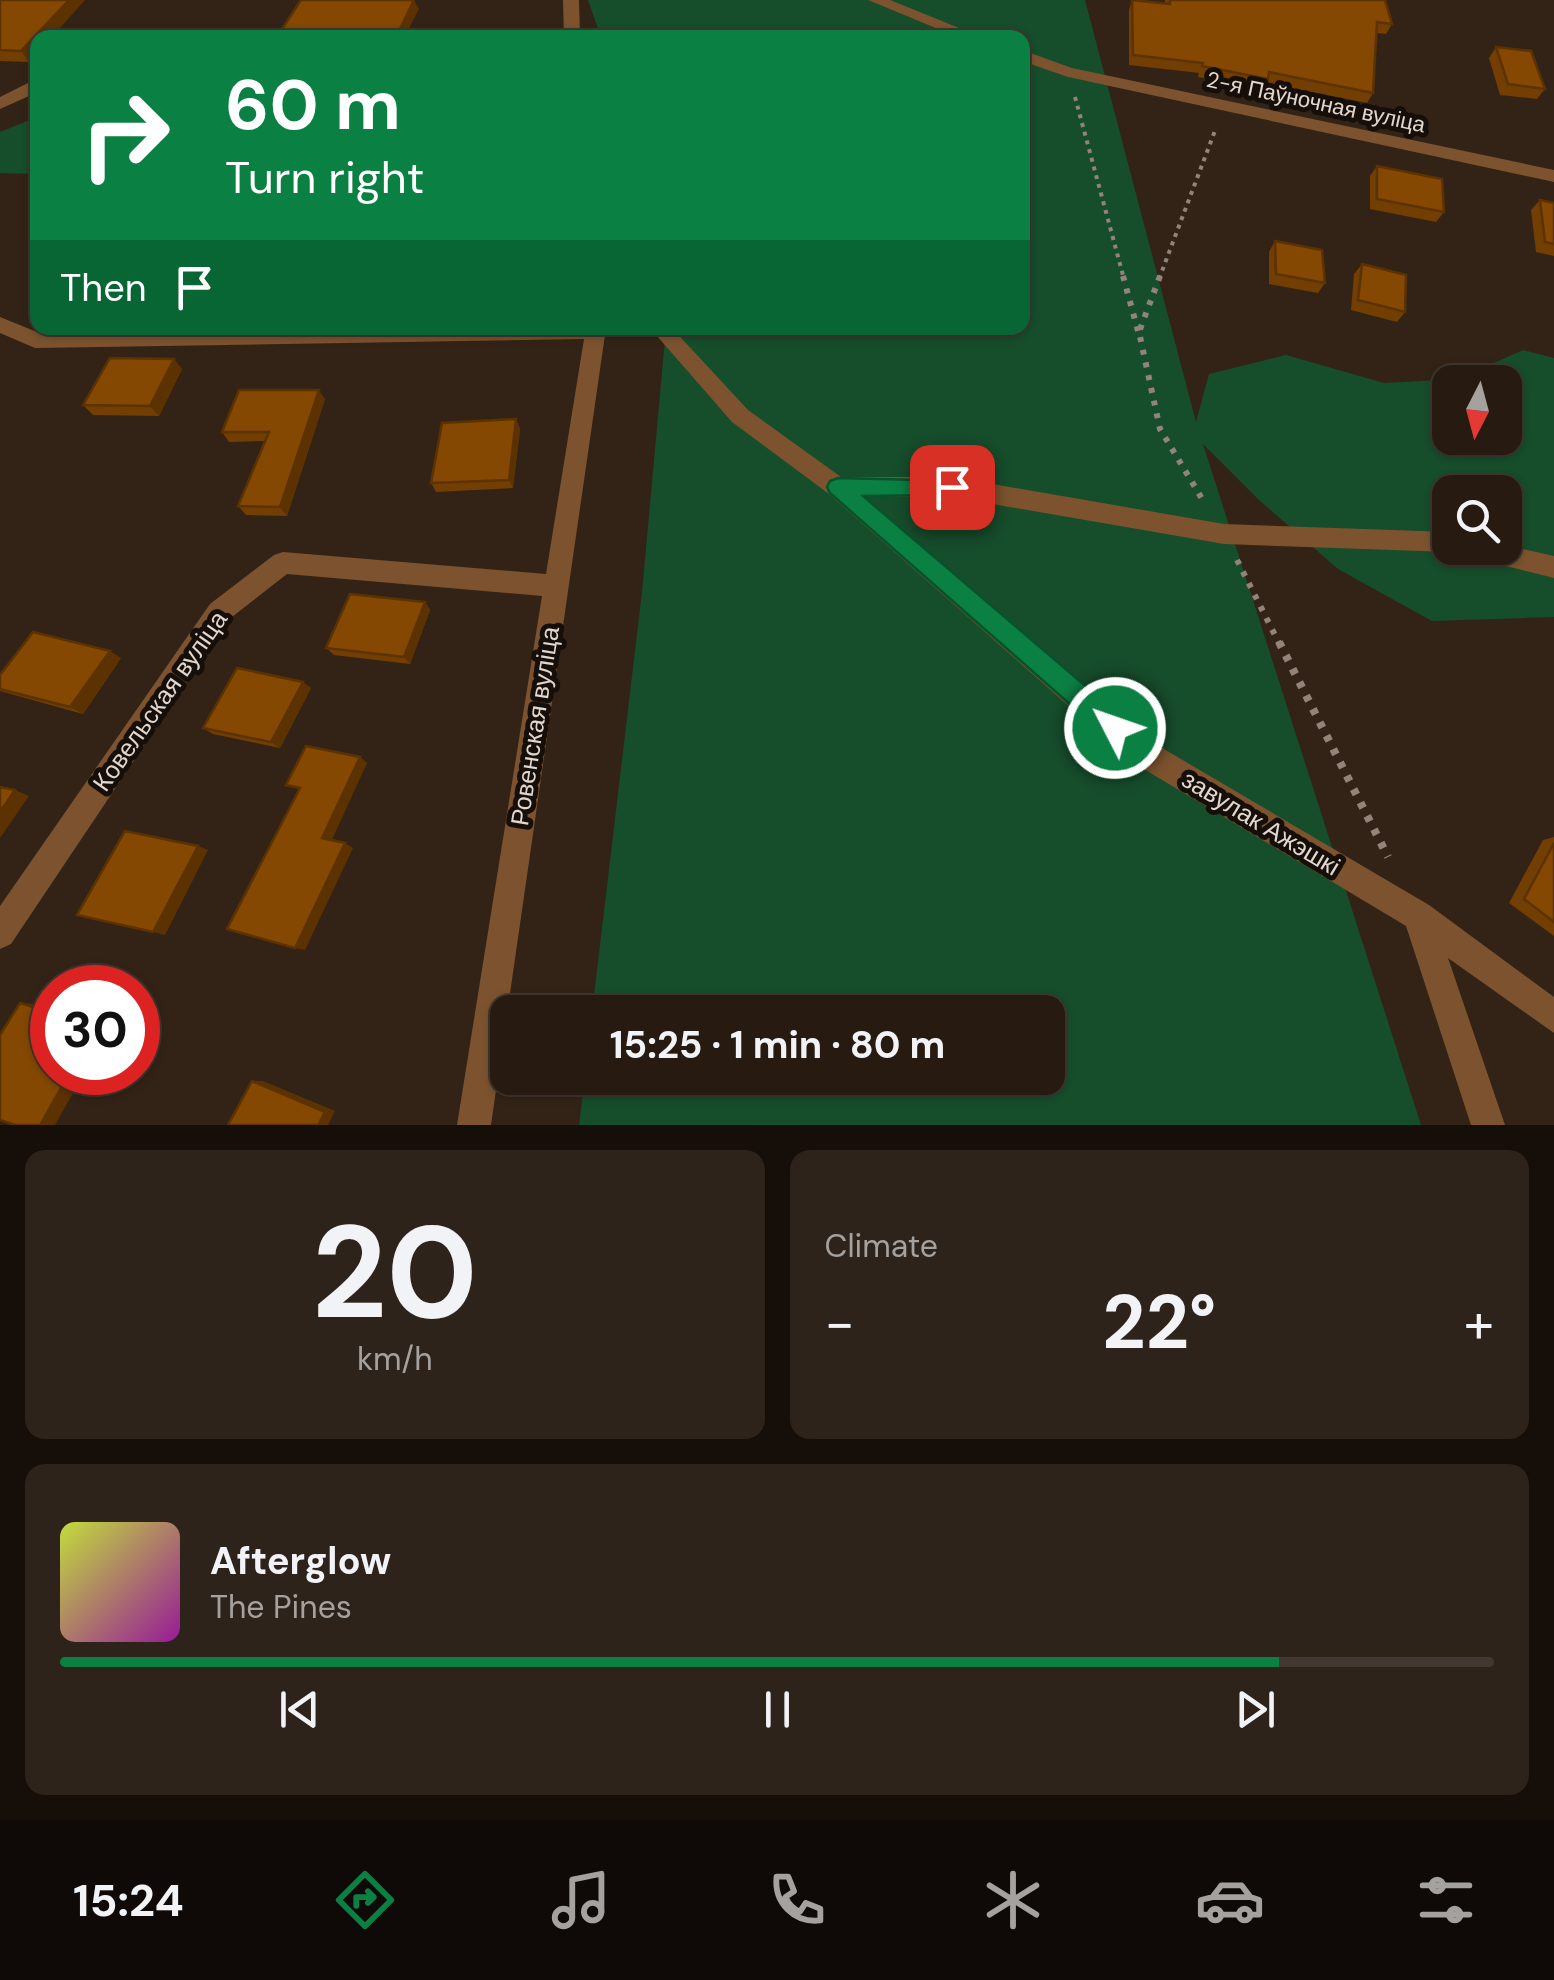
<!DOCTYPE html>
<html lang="en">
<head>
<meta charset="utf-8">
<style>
  :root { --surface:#261a11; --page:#2e231a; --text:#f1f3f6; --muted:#a4a19f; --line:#423831; --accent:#0b8043 }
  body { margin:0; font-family:"DM Sans",sans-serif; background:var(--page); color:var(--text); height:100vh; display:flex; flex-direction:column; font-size:38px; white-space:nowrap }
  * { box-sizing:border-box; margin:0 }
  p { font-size:32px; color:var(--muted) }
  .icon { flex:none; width:55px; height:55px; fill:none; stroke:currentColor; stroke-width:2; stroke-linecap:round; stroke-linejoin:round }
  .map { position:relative; height:1125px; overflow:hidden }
  .side { display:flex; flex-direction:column; gap:25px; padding:25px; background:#150e09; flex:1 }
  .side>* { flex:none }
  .top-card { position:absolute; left:30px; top:30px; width:1000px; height:305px; border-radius:20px; box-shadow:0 2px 8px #0004,0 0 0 2px var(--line); background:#0b8043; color:#fff; overflow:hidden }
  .needle { width:65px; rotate:186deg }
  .tools { position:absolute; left:1432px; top:365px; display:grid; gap:20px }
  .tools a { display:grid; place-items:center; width:90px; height:90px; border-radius:20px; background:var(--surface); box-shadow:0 2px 8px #0004,0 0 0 2px var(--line); font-size:50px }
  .speed { position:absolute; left:30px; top:965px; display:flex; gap:20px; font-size:50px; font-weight:700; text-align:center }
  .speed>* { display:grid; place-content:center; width:130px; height:130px; border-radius:50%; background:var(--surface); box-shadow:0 2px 8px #0004,0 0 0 2px var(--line); line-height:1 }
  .speed .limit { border:15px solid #d22; background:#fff; color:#111 }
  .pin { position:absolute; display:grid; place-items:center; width:85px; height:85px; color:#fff; margin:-42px; border-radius:20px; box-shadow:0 5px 15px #0006 }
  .me { position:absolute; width:110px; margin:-55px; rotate:311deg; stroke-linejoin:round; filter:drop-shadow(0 0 8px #0008) }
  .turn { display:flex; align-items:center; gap:35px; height:210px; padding:0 30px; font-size:45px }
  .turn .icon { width:130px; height:130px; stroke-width:2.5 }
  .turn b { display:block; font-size:70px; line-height:85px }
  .then { display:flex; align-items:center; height:95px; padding:0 30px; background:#0003; gap:20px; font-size:38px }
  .big { font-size:75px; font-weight:700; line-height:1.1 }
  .side .tile { flex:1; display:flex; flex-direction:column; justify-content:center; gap:15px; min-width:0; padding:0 35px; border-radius:20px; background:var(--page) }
  .side .dial { align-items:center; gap:0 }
  .dial b { font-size:130px; line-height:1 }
  .song { display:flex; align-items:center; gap:30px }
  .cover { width:120px; height:120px; border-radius:15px; background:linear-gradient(135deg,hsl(70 70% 55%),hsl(300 70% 35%)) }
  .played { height:10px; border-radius:5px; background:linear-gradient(90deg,var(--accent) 85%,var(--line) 85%) }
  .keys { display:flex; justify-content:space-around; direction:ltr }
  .heat { display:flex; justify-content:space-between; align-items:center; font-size:55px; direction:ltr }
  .side .tiles { flex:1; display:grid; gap:25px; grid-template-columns:1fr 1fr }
  .tile:last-child { grid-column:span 2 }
  .trip { position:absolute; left:490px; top:995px; width:575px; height:100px; border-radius:20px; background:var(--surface); box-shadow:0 2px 8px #0004,0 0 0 2px var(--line); font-weight:700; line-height:100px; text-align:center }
  .tabs { display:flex; height:160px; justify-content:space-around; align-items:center; background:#0f0a07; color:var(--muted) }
  .tabs .icon { width:70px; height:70px }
  .tabs .selected { color:var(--accent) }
  .tabs b { font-size:45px; color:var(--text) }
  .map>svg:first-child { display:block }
  .green { fill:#164d2b; fill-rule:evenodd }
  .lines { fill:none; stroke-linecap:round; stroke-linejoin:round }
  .path-far2 { stroke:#92847a; stroke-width:4; stroke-dasharray:4 5; stroke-linecap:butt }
  .path-far1 { stroke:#92847a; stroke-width:6; stroke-dasharray:5 8; stroke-linecap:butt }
  .path { stroke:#92847a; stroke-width:8; stroke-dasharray:6 9; stroke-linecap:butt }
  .minor { fill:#7c532e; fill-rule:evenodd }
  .wall { fill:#723e02 }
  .shaded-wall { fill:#5c3201 }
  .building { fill:#844802; stroke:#5c3201; stroke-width:2.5 }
  .route { fill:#0b8043; stroke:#07532c; stroke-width:2.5 }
  .labels { text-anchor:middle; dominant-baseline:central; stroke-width:10; stroke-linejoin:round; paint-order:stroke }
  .far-street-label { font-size:22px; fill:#e2d7cf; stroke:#160f09 }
  .street-label { font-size:25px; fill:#e2d7cf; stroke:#160f09 }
</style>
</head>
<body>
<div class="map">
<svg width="1554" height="1125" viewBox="0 0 1554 1125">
  <rect width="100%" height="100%" fill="#332317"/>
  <g class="green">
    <path d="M588,0H1085L1196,422L1209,374L1286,355L1384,383L1458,379L1523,350L1554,358V617L1432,621L1338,569L1258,499L1203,444L1421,1125H579L585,1078H1048V1012H592L642,592L666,328H1022V38L601,37ZM1450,382H1505V438H1450ZM1450,492H1505V548H1450Z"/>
    <path d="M37,117V174L0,173V132Z"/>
  </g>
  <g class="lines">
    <g class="path-far2">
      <path d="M1075,97L1124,279"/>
      <path d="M1159,279L1216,128"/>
    </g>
    <g class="path-far1">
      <path d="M1123,276L1138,331"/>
      <path d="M1160,276L1139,332L1160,429L1204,502"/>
      <path d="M1237,560L1280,645"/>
    </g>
    <path class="path" d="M1279,642L1388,857"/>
    <g class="minor">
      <path d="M563,0H579L580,38H564Z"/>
      <path d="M868,0H890L984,38H960Z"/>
      <path d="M1022,50L1072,68L1554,170V182L1068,77L1022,61Z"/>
      <path d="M28,83H38V92L0,109V97Z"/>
      <path d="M0,317L37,332L606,328L491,1125H457L542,596L287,574L228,620L11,944L0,949V906L210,604L274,555L283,552L546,574L584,339L35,348L0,333Z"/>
      <path d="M650,328H672L748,410L841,477H952L1224,524L1450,532V548H1460L1450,552L1224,544L952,497H865L1152,742L1429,905L1554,997V1033L1448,958L1505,1125H1471L1406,926L1132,762L829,494L732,422Z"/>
      <path d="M1505,545L1554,556V578L1473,558L1464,555L1461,548Z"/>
    </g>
  </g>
  <g class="wall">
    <path d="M0,0L38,38V52L29,62L0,61Z"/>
    <path d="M1132,0L1165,3V0H1385L1392,24L1386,34L1377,33L1373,93L1367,103L1266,83L1263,89L1198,77L1199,73L1129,65V10Z"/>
    <path d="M1496,47L1545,89L1537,99L1500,95L1489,58Z"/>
    <path d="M1377,166L1444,212L1436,222L1370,209V176Z"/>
    <path d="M1540,200L1554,203V256L1536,252L1531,210Z"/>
    <path d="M1275,241L1325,283L1318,293L1269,284V252Z"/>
    <path d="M1362,264L1405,312L1397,322L1351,310L1354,274Z"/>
    <path d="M182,369L159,416L93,415L83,405Z"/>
    <path d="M325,399L287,516L246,515L238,506L265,441L229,442L222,432Z"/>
    <path d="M516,419L520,429L513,488L436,492L431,483Z"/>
    <path d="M425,602L430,610L410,664L334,655L326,648Z"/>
    <path d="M121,658L83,714L0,691V675Z"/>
    <path d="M311,688L280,748L213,734L203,728Z"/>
    <path d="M1554,837V936L1509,903L1543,840Z"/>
  </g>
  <g class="shaded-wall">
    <path d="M69,0H85L51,38H38V52L29,62L21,51Z"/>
    <path d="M414,0L419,9L404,38L399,31Z"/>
    <path d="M174,359L182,369L159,416L150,406Z"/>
    <path d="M319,390L325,399L287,516L280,507Z"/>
    <path d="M516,419L520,429L513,488L509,480Z"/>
    <path d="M425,602L430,610L410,664L404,657Z"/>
    <path d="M110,651L121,658L83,714L70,707Z"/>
    <path d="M303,682L311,688L280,748L271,742Z"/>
    <path d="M360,757L367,763L331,842L322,838Z"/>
    <path d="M15,790L29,796L0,838V812Z"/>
    <path d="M345,843L353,848L305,950L295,948Z"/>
    <path d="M198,846L208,850L165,935L153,932Z"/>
    <path d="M20,1003L36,1004L52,1010V1013Z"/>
    <path d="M70,1072H85L55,1125H40Z"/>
    <path d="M252,1081H263L335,1111L328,1125H318Z"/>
  </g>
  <g class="building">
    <path d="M0,0H69L21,51L0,50Z"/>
    <path d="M301,0H414L399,31L491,36L216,38L221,30L280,32Z"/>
    <path d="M1132,0L1170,4V0H1385L1392,24L1377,22L1373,93L1269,72L1268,79L1202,66L1203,63L1133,55Z"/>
    <path d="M1496,47L1531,51L1545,89L1508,84Z"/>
    <path d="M1377,166L1442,179L1444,212L1377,199Z"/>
    <path d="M1540,200L1554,203V244L1545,242Z"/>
    <path d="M1275,241L1322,250L1325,283L1276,274Z"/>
    <path d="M1362,264L1406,275L1405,312L1358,300Z"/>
    <path d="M110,358L174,359L150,406L83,405Z"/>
    <path d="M239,390H319L280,507L238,506L269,432H222Z"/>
    <path d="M516,419L509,480L431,483L442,423Z"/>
    <path d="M350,594L425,602L404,657L326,648Z"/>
    <path d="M33,632L110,651L70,707L0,689V675Z"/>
    <path d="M237,668L303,682L271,742L203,728Z"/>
    <path d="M306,746L360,757L322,838L345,843L295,948L227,929L300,788L286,785Z"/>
    <path d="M0,787L15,790L0,812Z"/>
    <path d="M125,831L198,846L153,932L77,915Z"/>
    <path d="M1554,843V922L1524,899Z"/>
    <path d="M20,1003L52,1013V1072H70L40,1125H15L0,1120V1035Z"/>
    <path d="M252,1081L325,1112L318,1125H228Z"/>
  </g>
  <path class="route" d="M838,478L959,481L962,487L952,495L863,496L1124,719L1127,728L1124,736L1115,740L1106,736L830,493L827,487L830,481Z"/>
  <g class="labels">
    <g class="far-street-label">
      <text transform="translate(1316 102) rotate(12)">2-я Паўночная вуліца</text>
    </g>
    <g class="street-label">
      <text transform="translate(160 701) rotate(-55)">Ковельская вуліца</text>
      <text transform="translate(535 726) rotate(-81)">Ровенская вуліца</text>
      <text transform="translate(1261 823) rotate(31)">завулак Ажэшкі</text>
    </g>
  </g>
</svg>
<div class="tools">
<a><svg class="needle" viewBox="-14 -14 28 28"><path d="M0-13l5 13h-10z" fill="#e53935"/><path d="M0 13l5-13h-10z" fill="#a4a19f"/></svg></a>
<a><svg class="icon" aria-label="search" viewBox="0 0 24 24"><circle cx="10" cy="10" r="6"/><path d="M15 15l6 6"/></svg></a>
</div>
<div class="speed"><div class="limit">30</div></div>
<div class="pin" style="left:952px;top:487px;background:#d93025"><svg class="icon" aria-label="arrive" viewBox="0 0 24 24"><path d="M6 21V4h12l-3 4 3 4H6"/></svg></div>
<svg class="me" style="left:1115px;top:728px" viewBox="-20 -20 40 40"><circle r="17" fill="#0b8043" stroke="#fff" stroke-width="3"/><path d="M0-11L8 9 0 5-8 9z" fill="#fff"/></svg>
<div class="trip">15:25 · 1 min · 80 m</div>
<div class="top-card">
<div class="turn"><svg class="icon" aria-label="right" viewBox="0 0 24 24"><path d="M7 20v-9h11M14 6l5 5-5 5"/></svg><div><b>60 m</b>Turn right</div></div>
<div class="then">Then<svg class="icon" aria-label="arrive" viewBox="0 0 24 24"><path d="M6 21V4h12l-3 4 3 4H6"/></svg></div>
</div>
</div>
<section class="side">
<div class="tiles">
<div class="tile dial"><b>20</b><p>km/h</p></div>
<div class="tile"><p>Climate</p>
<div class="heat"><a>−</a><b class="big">22°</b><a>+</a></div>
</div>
<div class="tile">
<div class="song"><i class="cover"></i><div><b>Afterglow</b><p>The Pines</p></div></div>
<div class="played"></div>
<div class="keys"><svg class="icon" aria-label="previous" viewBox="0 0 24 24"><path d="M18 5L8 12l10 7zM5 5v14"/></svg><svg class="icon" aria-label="pause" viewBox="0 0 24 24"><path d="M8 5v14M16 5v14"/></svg><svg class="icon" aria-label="next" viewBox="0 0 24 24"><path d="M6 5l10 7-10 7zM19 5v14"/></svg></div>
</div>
</div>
</section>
<nav class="tabs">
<b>15:24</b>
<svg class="icon selected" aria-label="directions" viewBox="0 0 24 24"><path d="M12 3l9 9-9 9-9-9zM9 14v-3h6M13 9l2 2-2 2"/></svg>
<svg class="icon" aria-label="music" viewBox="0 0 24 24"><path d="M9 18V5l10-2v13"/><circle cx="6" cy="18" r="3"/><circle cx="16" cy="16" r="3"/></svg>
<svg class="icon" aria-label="phone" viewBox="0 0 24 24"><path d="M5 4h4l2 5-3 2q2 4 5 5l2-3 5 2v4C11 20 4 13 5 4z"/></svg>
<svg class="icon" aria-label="climate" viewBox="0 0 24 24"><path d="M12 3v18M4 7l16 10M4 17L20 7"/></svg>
<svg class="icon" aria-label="car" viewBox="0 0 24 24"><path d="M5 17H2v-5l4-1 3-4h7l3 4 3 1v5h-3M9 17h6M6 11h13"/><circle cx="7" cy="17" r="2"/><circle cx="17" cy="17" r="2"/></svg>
<svg class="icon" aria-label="filters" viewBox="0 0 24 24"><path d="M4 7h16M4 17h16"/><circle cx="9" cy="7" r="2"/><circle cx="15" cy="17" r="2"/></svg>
</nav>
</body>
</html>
